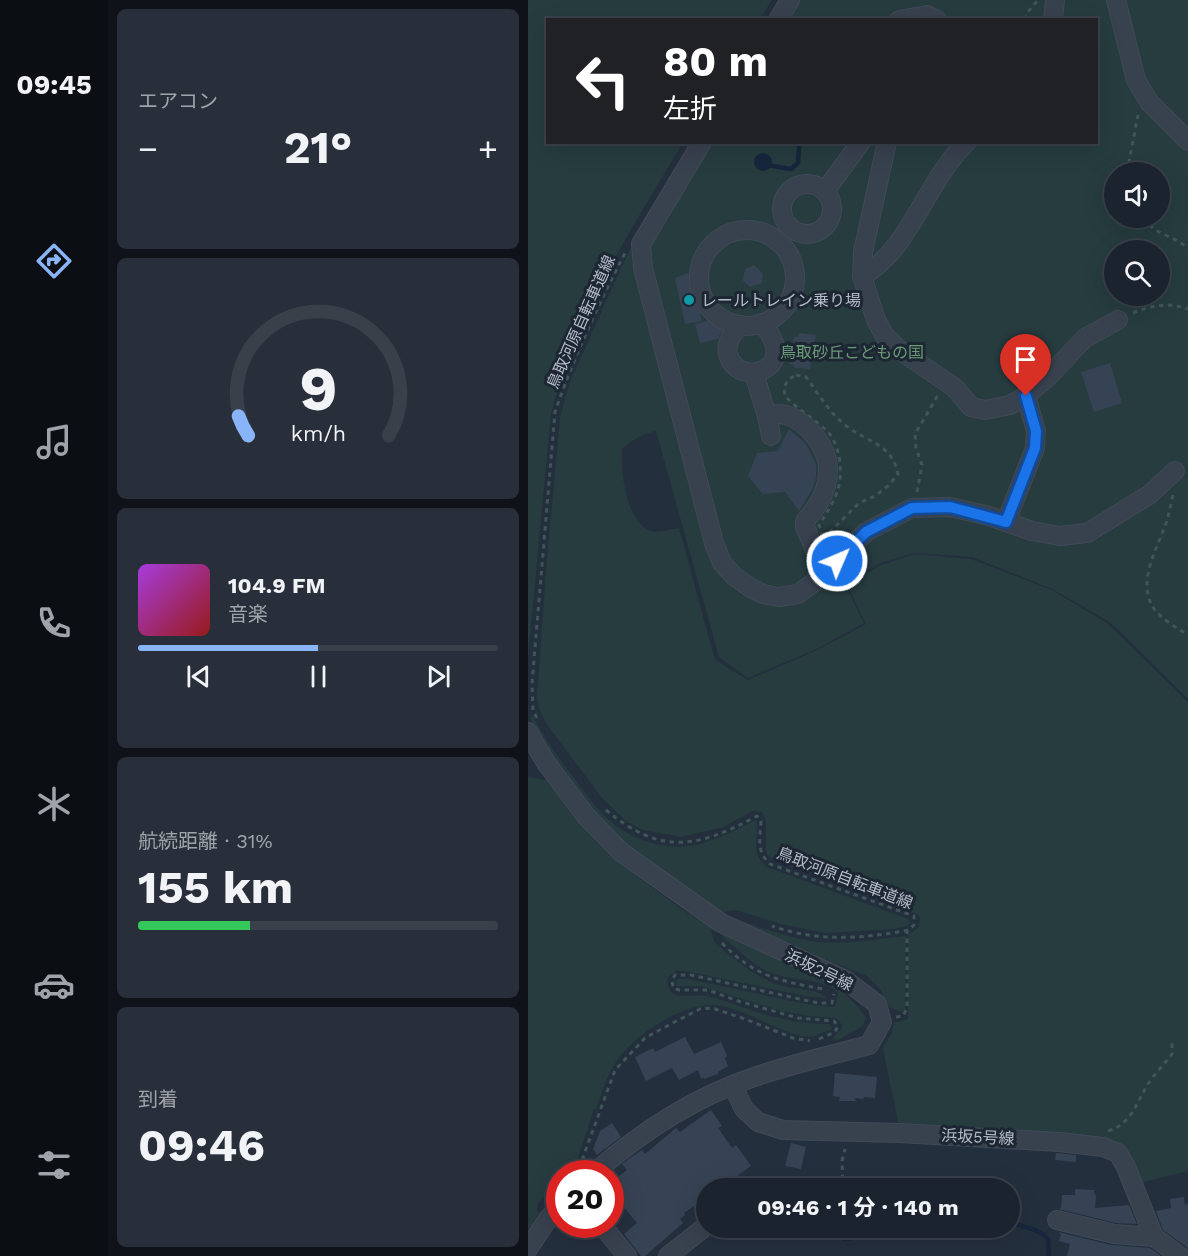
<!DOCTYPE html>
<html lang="ja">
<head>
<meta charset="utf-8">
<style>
  :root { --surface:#1b232e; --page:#282f3a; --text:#f1f3f6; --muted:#a0a4aa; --line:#39404a; --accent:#8ab4f8 }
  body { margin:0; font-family:"Work Sans","Noto Sans JP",sans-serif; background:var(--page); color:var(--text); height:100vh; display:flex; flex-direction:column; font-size:22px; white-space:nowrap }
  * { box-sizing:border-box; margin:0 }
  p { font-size:20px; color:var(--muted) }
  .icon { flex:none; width:33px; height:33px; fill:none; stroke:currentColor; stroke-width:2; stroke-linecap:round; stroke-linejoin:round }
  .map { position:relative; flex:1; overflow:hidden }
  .sheet { display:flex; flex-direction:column; gap:9px; padding:9px; background:#0f1319; width:420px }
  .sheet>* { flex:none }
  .top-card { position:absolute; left:18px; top:18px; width:552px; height:126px; border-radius:0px; box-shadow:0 6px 24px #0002,0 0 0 2px var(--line); background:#202124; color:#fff; overflow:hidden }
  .buttons { position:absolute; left:576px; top:162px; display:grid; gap:12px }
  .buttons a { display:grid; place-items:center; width:66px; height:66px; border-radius:50%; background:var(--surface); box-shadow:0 6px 24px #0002,0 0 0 2px var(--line); font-size:30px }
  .speed { position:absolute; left:18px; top:1160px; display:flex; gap:12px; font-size:30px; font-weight:700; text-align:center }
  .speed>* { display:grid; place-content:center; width:78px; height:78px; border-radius:50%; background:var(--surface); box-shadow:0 6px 24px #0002,0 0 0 2px var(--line); line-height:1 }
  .speed .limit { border:9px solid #d22; background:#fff; color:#111 }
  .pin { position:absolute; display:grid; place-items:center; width:51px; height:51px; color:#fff; margin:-62px -26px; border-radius:50% 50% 50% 0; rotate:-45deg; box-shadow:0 0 6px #0007 }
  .pin .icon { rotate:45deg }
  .me { position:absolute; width:66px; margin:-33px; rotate:45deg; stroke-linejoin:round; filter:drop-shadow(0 0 4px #0008) }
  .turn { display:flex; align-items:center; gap:21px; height:126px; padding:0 18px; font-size:27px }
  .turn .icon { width:78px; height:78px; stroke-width:2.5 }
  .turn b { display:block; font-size:42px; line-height:51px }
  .big { font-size:45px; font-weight:700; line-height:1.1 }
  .sheet .tile { flex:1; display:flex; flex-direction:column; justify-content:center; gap:9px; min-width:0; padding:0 21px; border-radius:9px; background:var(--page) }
  .sheet .dial { align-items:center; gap:0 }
  .dial svg { height:156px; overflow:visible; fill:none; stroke:var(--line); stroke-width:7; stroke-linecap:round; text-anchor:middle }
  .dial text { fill:var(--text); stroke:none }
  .song { display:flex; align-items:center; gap:18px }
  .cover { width:72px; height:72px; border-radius:9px; background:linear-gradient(135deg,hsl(280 70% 55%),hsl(0 70% 35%)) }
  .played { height:6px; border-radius:3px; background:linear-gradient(90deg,var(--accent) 50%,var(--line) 50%) }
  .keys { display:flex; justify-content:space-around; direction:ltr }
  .heat { display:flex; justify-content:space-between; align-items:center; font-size:33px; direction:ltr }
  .charge { height:9px; border-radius:4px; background:linear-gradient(90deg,#34c759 31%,var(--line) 0) }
  .trip { position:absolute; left:168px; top:1178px; width:324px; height:60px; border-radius:30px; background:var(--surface); box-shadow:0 6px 24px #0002,0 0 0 2px var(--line); font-weight:700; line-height:60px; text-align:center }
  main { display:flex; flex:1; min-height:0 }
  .tabs { display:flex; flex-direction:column; width:108px; justify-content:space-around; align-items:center; background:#0b0e12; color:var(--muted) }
  .tabs .icon { width:42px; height:42px }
  .tabs .active { color:var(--accent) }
  .tabs b { font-size:27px; color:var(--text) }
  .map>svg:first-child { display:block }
  .green { fill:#263c3f; fill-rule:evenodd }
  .water { fill:#17263c }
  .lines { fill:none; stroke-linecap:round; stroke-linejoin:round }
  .stream { stroke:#17263c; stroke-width:4.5 }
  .building { fill:#364354 }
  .minor-casing { stroke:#414a57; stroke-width:20 }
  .path { stroke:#3f5557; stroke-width:3; stroke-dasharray:4.5 4.5; stroke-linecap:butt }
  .minor { stroke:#38414e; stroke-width:18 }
  .route-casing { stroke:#114b97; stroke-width:15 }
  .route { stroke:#1a73e8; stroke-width:10 }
  .culture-dot { fill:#0f9aa8; stroke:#1d2633; stroke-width:2 }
  .labels { text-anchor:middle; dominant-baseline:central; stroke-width:6; stroke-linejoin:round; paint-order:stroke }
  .poi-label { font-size:16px; fill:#b4bcc9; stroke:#1d2633; text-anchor:start }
  .street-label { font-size:16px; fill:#b4bcc9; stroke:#1d2633 }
  .park-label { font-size:16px; fill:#6b9a76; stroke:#1d2633 }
</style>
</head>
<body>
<main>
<nav class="tabs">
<b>09:45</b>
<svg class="icon active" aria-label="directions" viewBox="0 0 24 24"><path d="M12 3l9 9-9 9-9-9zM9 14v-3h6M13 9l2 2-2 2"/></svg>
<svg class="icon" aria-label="music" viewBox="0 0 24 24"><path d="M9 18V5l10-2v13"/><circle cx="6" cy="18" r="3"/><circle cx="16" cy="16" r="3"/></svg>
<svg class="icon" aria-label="phone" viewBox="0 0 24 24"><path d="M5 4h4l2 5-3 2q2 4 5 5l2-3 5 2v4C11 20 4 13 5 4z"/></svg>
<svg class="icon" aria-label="climate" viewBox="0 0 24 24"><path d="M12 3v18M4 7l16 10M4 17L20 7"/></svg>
<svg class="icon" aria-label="car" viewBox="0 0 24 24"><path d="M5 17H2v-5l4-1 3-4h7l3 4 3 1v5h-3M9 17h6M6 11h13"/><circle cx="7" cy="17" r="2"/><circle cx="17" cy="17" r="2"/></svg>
<svg class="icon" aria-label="filters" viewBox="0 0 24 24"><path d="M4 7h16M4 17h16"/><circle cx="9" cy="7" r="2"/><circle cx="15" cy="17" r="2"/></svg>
</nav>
<section class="sheet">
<div class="tile"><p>エアコン</p>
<div class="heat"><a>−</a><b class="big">21°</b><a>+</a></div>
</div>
<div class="tile dial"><svg viewBox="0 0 100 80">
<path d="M14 69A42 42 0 1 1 86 69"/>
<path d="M14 69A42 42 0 0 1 9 59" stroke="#8ab4f8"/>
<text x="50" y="56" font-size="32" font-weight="700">9</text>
<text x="50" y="72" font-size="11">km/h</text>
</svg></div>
<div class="tile">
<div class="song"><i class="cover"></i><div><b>104.9 FM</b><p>音楽</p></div></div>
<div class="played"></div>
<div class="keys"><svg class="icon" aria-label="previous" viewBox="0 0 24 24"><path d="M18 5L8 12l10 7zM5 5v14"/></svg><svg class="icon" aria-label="pause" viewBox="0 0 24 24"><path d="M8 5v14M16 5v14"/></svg><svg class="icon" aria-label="next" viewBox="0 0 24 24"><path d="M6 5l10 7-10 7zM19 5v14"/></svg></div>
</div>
<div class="tile"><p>航続距離 · 31%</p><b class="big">155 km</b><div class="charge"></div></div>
<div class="tile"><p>到着</p><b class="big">09:46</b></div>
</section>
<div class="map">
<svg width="660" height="1256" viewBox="0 0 660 1256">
  <rect width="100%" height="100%" fill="#242f3e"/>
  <g class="green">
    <path d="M0,0H244L232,19L20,20V142L155,143C104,227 47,316 23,414L0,657Z"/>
    <path d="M258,0H660V699L596,635L580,621L524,589L444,557L387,553L352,563L317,584L336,623L289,649L220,678L191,657L128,431C114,434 105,439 94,449C92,471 99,529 127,532C134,532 144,529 151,528L187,660L220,680L289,650L338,624L319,585L353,565L387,554L443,559L524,590L579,623L660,702V1171L611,1183L599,1154L371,1127L355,1048L363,1034L366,1023L377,1020L380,1018V935L391,927L392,918L389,914L248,861L240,856L238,852V821L234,812L225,811L195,827L153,837L115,830L98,821L75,799L18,723L11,708L9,696L19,558L32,418L41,384L99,255L121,214L165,143L568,142V20L246,19ZM586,172H632V218H586ZM586,250H632V296H586Z"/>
    <path d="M5,716C17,740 32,760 48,781C57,792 66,806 77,816C97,837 132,850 160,846C185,843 205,831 228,820C232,839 221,852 239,867L380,919L383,923L379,926L366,929L298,933L253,924L208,910L198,911L194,915C169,898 142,882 118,863C69,826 30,772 2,718Z"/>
    <path d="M0,777L18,780L67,840L90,862L149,906L183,928L185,939L188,944C208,960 226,977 251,985C262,989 293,989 299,998L283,997L157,971H149L140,977C139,983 140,990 146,994C154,998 169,994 178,996C190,998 202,1003 214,1007C243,1017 270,1024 301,1024L304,1028L302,1030L284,1037L272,1036C245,1028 221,1012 194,1006C160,999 110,1032 90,1059C79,1074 74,1092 68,1109H66L49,1161L37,1173H32L31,1178L10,1203L9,1210L12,1213L0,1230Z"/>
    <path d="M205,919C233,927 261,938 290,942C320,945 348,939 378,936L377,1011L373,1012L361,1007L352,989L339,976L220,928Z"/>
    <path d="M193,933C238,954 312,974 338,1018L335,1026L308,1041L305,1037L313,1030L314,1025L308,1018L281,1016L253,1011L173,986H149L148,981L151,979H160L283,1005L307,1007L310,993C292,976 260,982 238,971C223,963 209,949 196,938Z"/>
  </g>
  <circle class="water" cx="235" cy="162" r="9"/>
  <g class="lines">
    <g class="stream">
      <path d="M239,165L263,169L270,163L271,147L273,142"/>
      <path d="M482,1223C495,1226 511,1229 520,1239L521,1256"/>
      <path d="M316,1239L400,1227"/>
    </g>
  </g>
  <g class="building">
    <path d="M226,265L235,274L234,283L222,287L215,281L217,269Z"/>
    <path d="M162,272L174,321L157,324L147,278Z"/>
    <path d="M191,318L194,330L190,339L172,343L167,324Z"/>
    <path d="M271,333L288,335L282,369L266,368V365L261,364L266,337H270Z"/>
    <path d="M582,363L594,403L566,412L553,372Z"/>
    <path d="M261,429L278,444L288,464V477L285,488L271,511L257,492L235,494L220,476L229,453L250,451Z"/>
    <path d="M157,1037L166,1054L193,1042L199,1056L197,1058L200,1066L190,1072V1074L176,1079V1077L173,1079L170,1070L151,1080L144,1068L118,1081L107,1057L125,1048L127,1052Z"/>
    <path d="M307,1073L349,1077L347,1098L336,1097L335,1099L327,1098L328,1101H311L312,1097L305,1096Z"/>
    <path d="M183,1110L194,1126L190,1128L204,1148L208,1145L223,1166L193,1188H178V1198L156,1213L157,1215L152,1219L155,1223L117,1256H113L96,1234L109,1223L90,1200L88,1202L82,1194V1183L99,1170L94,1164L105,1156L114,1150L117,1154L148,1128L152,1132Z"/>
    <path d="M84,1123L93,1137L69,1155L65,1149L72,1131Z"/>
    <path d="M263,1143L278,1147L273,1169L257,1166Z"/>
    <path d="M528,1153L548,1155V1162L527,1160Z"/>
    <path d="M547,1189L566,1190V1194L568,1195L567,1208L601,1205L609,1224L588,1223L531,1209L533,1208L534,1195H547Z"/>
    <path d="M656,1197L657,1205L660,1204V1248L635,1230L628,1211L643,1208L642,1199Z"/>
    <path d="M530,1232L583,1245L622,1248L633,1256H539L542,1244L531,1241L533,1234Z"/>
  </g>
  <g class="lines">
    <defs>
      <g id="minor">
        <path d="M588,0L608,80L621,102L660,141"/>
        <path d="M250,20L262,0"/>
        <path d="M371,20L399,15L409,20"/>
        <path d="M525,20L527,0"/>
        <path d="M174,142L113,244L115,268L186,543L194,563L207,577L223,588L235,594L251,597L270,594L285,583L338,532L384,508L422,507L461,516L504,531L532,536L559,533L621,495L647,471"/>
        <path d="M359,142L335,252L334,276L348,320L357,336L373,351L427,388L443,407L457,410L482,405L498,396L522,375L557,338L590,320"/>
        <circle cx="279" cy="209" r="25"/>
        <path d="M297,191L333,142"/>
        <circle cx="219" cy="278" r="48"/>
        <path d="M334,276C381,252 399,179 439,142"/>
        <path d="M213,325C204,333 197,342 200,354C210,391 276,368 233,323"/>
        <path d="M226,373L239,416L243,436"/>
        <path d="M239,416C245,415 252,413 258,415C279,421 301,448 300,471C300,490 289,508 277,521V527L297,572"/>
        <path d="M478,522L507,448L508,431L498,396"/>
        <path d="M0,732L18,763L58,816L93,852L193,923L316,979L349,1004L354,1022L341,1045C303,1055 264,1064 226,1077C167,1097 113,1132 66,1173"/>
        <path d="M205,1086L216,1109L230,1122L255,1130L371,1133L531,1142L575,1147L590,1153L598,1167L626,1237L652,1256"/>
        <path d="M529,1220L586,1234L626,1237"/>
        <path d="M73,1224L99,1256"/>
        <path d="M0,1249L20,1219L32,1206"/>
        <path d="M140,1256L178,1226"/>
      </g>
    </defs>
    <use href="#minor" class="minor-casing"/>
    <g class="path">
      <path d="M497,20L499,13L510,0"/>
      <path d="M603,172L601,162L610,115"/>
      <path d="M616,218C625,234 646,236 660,248"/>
      <path d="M605,313C624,305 641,302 660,309"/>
      <path d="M268,375L278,377C290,393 301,412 317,425C338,442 364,443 370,474L360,486L347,496L331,503L302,532L294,534L291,525C307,500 316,487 311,456C309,448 306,438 299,431C286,418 269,409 257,396L256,387L261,379Z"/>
      <path d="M389,492L394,465L388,448L387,434L410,395"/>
      <path d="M645,495C643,502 642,510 640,517C632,545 606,582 627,610C635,620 649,628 660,635"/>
      <path d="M9,718L5,711L4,683L27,412C46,357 70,305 97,253"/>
      <path d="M78,810C133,856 170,848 229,816L233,821C232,839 228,851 242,864L386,916V925L381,930C334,939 290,942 244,926"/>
      <path d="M194,943C226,976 251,981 295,989"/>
      <path d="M368,1017L375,1016L379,1008V930"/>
      <path d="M291,1039L307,1032L310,1026L306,1021L270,1018L210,1001L180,990H151L145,988L144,980L147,975H163L290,1003H304L306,994"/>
      <path d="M580,1131C602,1124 607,1107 617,1089C624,1076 636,1065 644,1054V1043"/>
      <path d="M42,1173L54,1160L87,1070L117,1038L137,1027L172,1009L184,1008L217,1019L265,1038L282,1041"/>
      <path d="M315,1188L314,1161L317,1149"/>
      <path d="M26,1190L32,1184"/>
    </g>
    <use href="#minor" class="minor"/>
  </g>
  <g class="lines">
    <defs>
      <path id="route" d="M309,561L338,532L384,508L422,507L478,522L507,448L508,431L498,396"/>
    </defs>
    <use href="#route" class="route-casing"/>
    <use href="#route" class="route"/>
  </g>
  <circle class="culture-dot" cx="161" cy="300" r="6"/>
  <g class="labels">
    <g class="poi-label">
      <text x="173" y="300">レールトレイン乗り場</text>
    </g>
    <g class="street-label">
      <text transform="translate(53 322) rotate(-66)">鳥取河原自転車道線</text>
      <text transform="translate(317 878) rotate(21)">鳥取河原自転車道線</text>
      <text transform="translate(291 970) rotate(26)">浜坂2号線</text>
      <text transform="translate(450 1137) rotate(3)">浜坂5号線</text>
    </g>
    <g class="park-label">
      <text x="324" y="352">鳥取砂丘こどもの国</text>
    </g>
  </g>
</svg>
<div class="buttons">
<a><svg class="icon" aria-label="sound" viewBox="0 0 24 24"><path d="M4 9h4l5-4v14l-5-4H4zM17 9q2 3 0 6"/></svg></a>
<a><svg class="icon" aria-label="search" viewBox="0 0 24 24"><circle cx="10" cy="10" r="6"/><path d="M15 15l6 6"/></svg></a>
</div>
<div class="speed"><div class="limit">20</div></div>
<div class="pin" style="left:498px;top:396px;background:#d93025"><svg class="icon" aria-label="arrive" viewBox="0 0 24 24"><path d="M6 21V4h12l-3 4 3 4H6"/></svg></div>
<svg class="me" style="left:309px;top:561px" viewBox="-20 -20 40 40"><circle r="17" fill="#1a73e8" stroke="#fff" stroke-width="3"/><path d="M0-11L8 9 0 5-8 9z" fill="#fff"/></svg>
<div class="trip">09:46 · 1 分 · 140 m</div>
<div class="top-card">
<div class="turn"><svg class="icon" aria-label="left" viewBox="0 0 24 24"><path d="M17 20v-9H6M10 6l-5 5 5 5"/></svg><div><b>80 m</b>左折</div></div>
</div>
</div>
</main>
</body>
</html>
